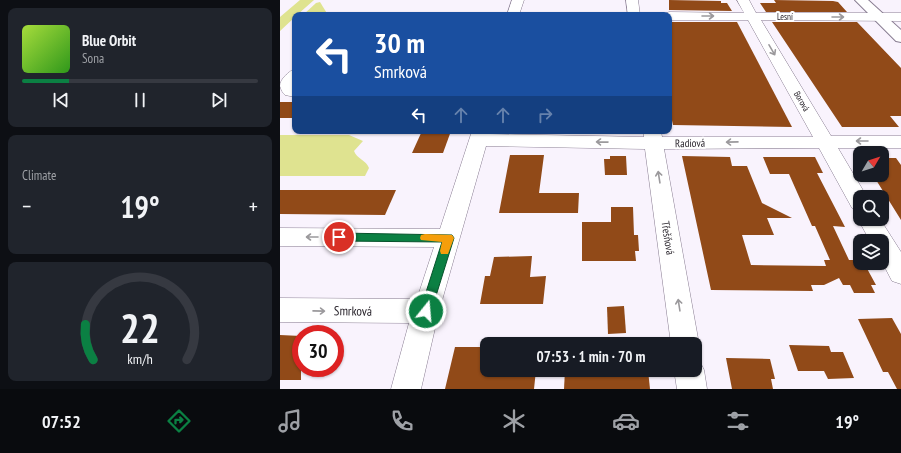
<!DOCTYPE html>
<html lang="en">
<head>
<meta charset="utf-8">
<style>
  :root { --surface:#171b24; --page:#20242c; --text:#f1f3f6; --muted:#9ea1a6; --line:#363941; --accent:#0b8043 }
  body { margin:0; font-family:"PT Sans Narrow",sans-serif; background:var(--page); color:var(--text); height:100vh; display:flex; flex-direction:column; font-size:15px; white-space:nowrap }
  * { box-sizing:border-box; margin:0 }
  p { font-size:13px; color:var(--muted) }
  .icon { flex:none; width:22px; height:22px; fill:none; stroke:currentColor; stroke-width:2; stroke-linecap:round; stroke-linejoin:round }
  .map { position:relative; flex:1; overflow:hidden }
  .side { display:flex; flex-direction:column; gap:8px; padding:8px; background:#0d0f14; width:280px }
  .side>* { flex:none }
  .banner { position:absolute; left:12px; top:12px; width:380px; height:122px; border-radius:8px; box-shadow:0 1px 3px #0004; background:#1a4fa0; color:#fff; overflow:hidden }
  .needle { width:26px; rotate:51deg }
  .fabs { position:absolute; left:573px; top:146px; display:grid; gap:8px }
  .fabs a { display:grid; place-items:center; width:36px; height:36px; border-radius:8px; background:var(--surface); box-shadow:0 1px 3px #0004; font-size:20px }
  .speed { position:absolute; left:12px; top:325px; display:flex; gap:8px; font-size:20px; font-weight:700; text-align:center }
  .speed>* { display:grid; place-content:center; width:52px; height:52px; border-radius:50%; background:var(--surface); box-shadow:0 1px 3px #0004; line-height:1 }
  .speed .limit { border:6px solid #d22; background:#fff; color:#111 }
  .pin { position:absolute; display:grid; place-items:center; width:34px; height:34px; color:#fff; margin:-17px; border:2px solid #fff; border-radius:50%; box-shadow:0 1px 4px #0007 }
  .me { position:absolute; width:44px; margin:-22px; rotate:17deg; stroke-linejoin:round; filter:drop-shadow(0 0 3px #0008) }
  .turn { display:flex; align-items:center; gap:14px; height:84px; padding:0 16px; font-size:18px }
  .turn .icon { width:52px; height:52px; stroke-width:2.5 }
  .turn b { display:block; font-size:28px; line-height:34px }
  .lanes { display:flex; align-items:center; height:38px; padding:0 16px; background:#0003; justify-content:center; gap:20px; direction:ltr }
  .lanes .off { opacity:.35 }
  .big { font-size:30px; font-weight:700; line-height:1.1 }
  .side .widget { flex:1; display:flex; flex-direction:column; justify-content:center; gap:6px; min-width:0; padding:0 14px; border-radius:8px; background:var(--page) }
  .side .dial { align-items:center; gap:0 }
  .dial svg { height:104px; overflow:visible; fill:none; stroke:var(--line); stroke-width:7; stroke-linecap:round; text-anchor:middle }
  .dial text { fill:var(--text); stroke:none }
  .song { display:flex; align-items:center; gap:12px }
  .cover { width:48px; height:48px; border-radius:6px; background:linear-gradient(135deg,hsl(80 70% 55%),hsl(110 70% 35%)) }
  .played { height:4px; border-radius:2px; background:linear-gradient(90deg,var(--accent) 20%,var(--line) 20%) }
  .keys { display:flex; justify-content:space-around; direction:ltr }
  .heat { display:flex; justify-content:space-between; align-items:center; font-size:22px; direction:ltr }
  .trip { position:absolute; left:200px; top:337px; width:222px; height:40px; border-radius:8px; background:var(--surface); box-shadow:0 1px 3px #0004; font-weight:700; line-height:40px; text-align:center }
  .menu { display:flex; height:64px; justify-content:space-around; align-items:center; background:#090b0e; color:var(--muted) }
  .menu .icon { width:28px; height:28px }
  .menu .selected { color:var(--accent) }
  .menu b { font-size:18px; color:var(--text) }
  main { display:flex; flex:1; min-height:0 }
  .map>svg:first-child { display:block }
  .green { fill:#dfe390 }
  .building { fill:#914a18 }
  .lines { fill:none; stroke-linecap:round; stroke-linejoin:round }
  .minor-casing { stroke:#887c91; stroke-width:1 }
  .tertiary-casing { stroke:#887c91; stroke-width:2 }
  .minor { fill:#fff; fill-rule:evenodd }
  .tertiary { fill:#fff; fill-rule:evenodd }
  .oneway { stroke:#9b999c }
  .route { fill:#0b8043; stroke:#07532c }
  .slow { fill:#f59e0b }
  .labels { text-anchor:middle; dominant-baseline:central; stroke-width:4; stroke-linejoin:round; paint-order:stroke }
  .far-street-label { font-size:9px; fill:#211c24; stroke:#fff }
  .street-label { font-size:11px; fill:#211c24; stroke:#fff }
  .near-street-label { font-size:13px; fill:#211c24; stroke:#fff }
</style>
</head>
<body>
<main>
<section class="side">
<div class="widget">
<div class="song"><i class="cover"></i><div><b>Blue Orbit</b><p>Sona</p></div></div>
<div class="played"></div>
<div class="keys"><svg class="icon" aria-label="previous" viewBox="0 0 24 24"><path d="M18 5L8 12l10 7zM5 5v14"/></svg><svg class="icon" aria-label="pause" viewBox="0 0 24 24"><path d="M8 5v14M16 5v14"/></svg><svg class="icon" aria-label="next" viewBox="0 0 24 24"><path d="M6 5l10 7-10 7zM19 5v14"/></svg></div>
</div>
<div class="widget"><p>Climate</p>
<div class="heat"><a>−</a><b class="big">19°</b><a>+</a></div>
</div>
<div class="widget dial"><svg viewBox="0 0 100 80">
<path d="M14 69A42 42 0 1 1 86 69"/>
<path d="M14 69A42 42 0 0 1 8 42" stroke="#0b8043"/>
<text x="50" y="56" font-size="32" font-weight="700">22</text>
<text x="50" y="72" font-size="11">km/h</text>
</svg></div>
</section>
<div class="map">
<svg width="621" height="389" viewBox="0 0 621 389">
  <rect width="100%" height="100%" fill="#f9f3fd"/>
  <g class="green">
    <path d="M20,0H34L17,15H15V17L0,31V17Z"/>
    <path d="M40,2L48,15H23L36,3Z"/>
    <path d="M0,135H69L83,141L74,151C77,159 86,160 89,168L85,176H0Z"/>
  </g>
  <g class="building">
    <path d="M389,0L441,1V3H447L452,11L389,10Z"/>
    <path d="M494,0L553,1L558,2L567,12H486L480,3H496Z"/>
    <path d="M389,22H457L512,127L393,125L389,107Z"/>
    <path d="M492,22H577L621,68V116H610L619,127H562Z"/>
    <rect x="0" y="102" width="15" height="16"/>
    <path d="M142,131H171L163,153H132Z"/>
    <path d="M230,155H264L259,193H299L298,213H219Z"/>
    <path d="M330,156H346L347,175H325L324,159H330Z"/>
    <path d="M402,156L450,157L452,166H467L482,203L512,218H487L494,235H462L471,265L546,266L544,260H550L535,226H532L509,174H490L483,157H535L543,173H537L565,227L553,226L569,260H580V263H584L596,285H591L595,293H574L570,285H563L559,278L544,285H531L533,291L431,290Z"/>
    <path d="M602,158H616L621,165V220L593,175H602Z"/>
    <path d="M0,190H116L105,215L0,214Z"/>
    <path d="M331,207H353L354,235H358L359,251H355L356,261H302V222H331Z"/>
    <path d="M252,256L250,277L266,276L263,304H200L205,276H210L214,257Z"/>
    <path d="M344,306L346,333L328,334L327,307Z"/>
    <path d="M612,318L621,334V389H617L608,372H603L578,319Z"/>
    <path d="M0,335L21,336V380H0Z"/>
    <path d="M509,345L549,346L551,352H563L574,378L548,379L544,371H518Z"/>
    <path d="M175,347H207V370H256L254,389H165Z"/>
    <path d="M446,358L490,359L495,379H491L493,389H452Z"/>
    <path d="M285,370H368L370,389H284Z"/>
  </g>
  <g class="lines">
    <defs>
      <g id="minor">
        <path d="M232,0H244L239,15H227Z"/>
        <path d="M346,0H358L360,15H348Z"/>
        <path d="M457,0H469L476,13H621V21L481,20L551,136H621V148H558L587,197H580V211L572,208L539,148L384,149L419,344L415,353V344H391L365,149L206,146L159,311L141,389H111L129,323L0,322V298L137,299L154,247L0,246V228L160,229L192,131H210L209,134L364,137L363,131H381L382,137H533L468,20H389V15H383L389,12L464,13Z"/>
        <path d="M15,69V97L5,95C3,93 1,90 0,86C0,79 9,71 15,69Z"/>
        <path d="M580,215V219H600L621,252V284L612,281L602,262V241H590L578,219Z"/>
        <path d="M415,358L419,360L424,370L427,389H397L394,370H415Z"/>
      </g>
      <path id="tertiary" d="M575,0H588L621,30V42L616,41Z"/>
    </defs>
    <use href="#minor" class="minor-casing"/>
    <use href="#tertiary" class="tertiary-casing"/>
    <use href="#minor" class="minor"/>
    <use href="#tertiary" class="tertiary"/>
  </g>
  <defs><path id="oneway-shaft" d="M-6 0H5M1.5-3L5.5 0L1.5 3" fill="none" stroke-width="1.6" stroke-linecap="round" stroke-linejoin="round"/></defs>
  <g class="oneway">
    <use href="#oneway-shaft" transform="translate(428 16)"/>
    <use href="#oneway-shaft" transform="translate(558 17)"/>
    <use href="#oneway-shaft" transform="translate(492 50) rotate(60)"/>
    <use href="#oneway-shaft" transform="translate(582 141) rotate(-180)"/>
    <use href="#oneway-shaft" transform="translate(322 142) rotate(-179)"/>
    <use href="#oneway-shaft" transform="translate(452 142) rotate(179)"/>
    <use href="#oneway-shaft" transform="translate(379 177) rotate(-99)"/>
    <use href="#oneway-shaft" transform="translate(32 237) rotate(-180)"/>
    <use href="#oneway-shaft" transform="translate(399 305) rotate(-99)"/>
    <use href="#oneway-shaft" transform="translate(39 311) rotate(1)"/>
  </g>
  <path class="route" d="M59,233L172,235L174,238L150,315L146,316L142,315L140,311L162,242L59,241L55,240L54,237L55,235Z"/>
  <path class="slow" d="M145,234L172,235L174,238L168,254H161L160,251L162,242L141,240L140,238L141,235Z"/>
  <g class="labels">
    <g class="far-street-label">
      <text x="505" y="16">Lesní</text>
      <text transform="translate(522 101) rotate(60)">Borová</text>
    </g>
    <g class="street-label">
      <text transform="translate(410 143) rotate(-1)">Radiová</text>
      <text transform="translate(388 238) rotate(81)">Třešňová</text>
    </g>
    <g class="near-street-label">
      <text transform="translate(73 311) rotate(1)">Smrková</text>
    </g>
  </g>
</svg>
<div class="fabs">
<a><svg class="needle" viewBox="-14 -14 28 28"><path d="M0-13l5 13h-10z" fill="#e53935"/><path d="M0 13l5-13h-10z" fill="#9ea1a6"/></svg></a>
<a><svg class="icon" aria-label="search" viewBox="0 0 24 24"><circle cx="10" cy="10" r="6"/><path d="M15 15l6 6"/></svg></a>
<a><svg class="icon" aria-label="layers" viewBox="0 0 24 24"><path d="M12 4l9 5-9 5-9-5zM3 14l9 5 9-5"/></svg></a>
</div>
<div class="speed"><div class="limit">30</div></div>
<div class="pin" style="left:59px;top:237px;background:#d93025"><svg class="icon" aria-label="arrive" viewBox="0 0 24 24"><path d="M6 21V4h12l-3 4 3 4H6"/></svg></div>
<svg class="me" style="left:146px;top:311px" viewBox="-20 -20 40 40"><circle r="17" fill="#0b8043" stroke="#fff" stroke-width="3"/><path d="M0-11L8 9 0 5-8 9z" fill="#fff"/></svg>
<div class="trip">07:53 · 1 min · 70 m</div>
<div class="banner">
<div class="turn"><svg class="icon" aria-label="left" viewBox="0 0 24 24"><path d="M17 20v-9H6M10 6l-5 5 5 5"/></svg><div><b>30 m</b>Smrková</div></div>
<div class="lanes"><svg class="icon" aria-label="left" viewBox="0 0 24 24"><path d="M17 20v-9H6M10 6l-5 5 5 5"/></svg><svg class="icon off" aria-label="ahead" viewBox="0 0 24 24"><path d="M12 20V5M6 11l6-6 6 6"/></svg><svg class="icon off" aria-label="ahead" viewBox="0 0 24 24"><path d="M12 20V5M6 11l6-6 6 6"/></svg><svg class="icon off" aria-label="right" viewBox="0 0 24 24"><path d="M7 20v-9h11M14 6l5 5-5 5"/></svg></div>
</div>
</div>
</main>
<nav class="menu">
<b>07:52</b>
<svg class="icon selected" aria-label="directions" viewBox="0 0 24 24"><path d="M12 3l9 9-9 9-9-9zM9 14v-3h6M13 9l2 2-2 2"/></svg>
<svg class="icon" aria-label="music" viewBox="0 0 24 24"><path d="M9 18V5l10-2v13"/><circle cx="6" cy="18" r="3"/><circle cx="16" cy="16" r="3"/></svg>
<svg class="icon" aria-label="phone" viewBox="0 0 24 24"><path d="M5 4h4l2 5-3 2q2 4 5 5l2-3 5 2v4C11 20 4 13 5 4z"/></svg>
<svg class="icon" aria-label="climate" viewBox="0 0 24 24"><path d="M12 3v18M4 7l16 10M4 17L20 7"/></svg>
<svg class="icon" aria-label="car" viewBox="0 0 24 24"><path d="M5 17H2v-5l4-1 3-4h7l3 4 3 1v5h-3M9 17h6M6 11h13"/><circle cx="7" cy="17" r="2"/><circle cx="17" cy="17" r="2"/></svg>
<svg class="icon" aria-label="filters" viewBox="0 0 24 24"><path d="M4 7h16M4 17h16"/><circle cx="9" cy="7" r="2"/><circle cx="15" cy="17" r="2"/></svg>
<b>19°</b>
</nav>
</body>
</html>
